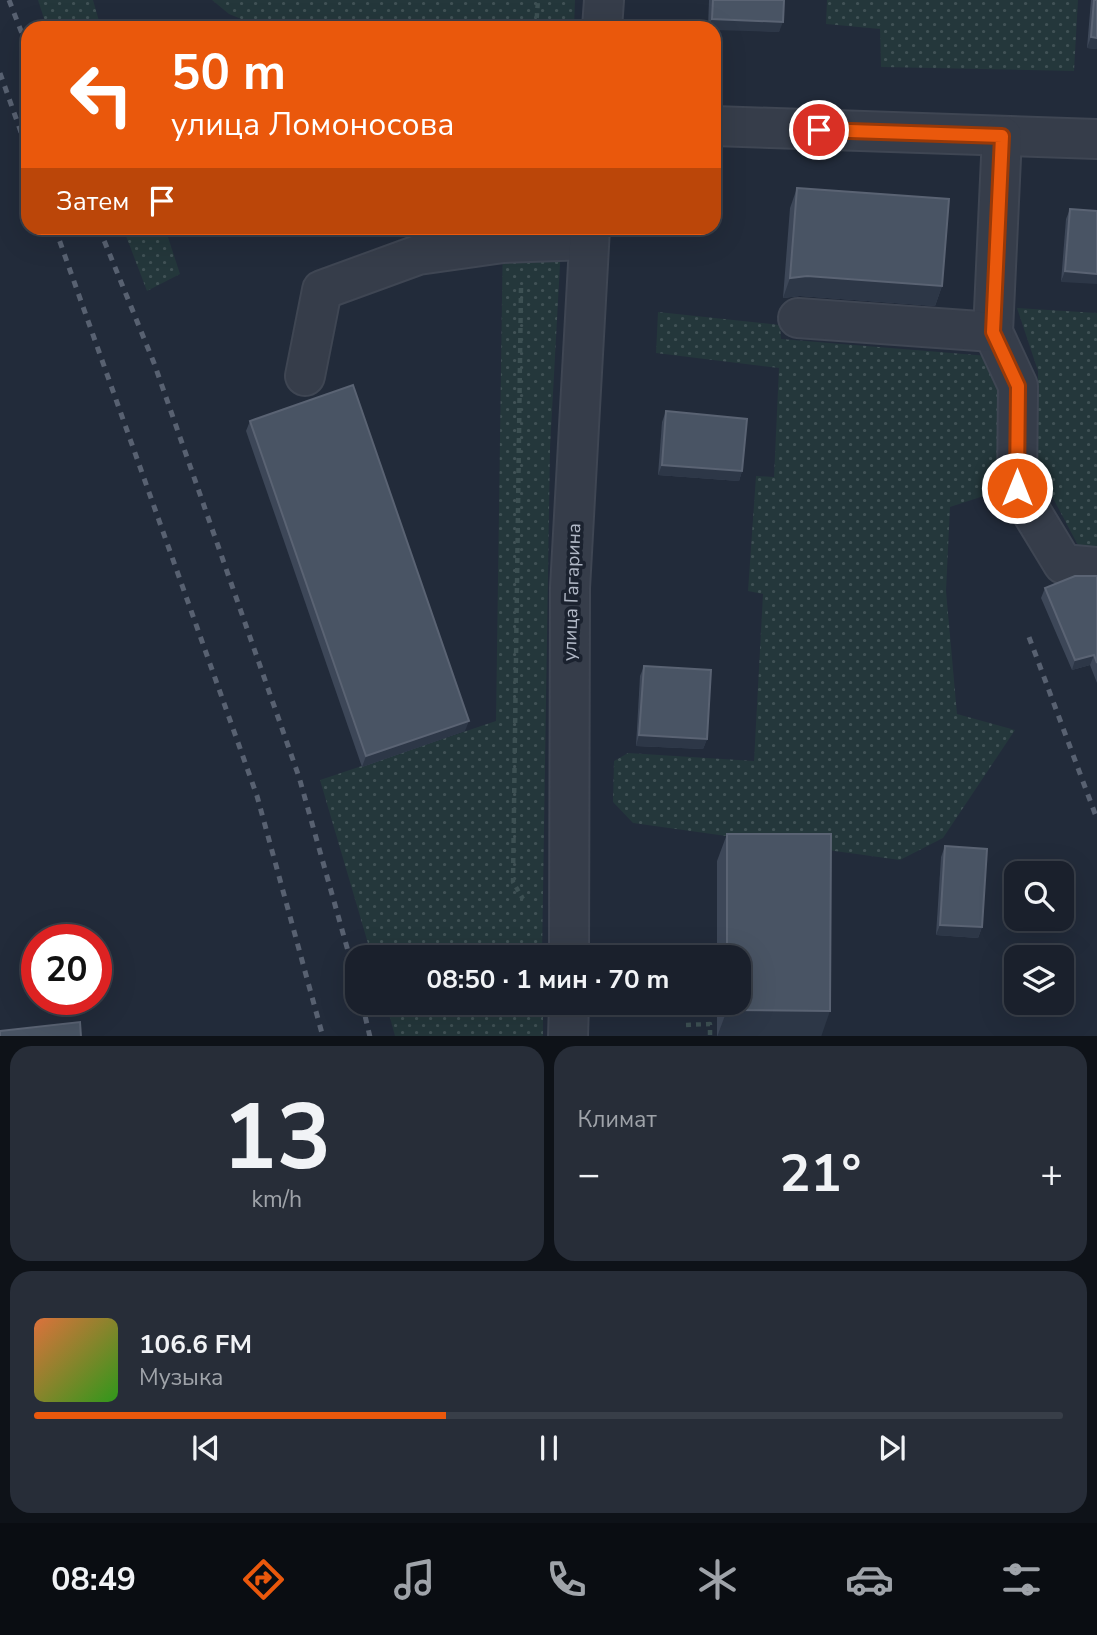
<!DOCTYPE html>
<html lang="ru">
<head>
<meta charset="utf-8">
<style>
  :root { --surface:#1a202c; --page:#272d38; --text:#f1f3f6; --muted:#9fa3a9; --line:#383e48; --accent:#ea580c }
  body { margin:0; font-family:"Nunito Sans",sans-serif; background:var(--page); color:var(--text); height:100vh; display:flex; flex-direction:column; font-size:26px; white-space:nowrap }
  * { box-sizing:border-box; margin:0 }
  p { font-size:23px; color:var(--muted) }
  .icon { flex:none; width:38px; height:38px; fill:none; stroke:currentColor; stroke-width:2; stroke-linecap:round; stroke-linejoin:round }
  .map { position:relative; height:1036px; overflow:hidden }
  .details { display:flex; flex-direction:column; gap:10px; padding:10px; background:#0e1218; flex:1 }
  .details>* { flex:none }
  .hud { position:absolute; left:21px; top:21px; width:700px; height:214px; border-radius:21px; box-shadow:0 7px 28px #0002,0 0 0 2px var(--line); background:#ea580c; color:#fff; overflow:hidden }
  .buttons { position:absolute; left:1004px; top:861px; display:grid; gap:14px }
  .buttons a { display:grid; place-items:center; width:70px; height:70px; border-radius:14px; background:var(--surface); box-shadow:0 7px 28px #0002,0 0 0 2px var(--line); font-size:35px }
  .speed { position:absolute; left:21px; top:924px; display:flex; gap:14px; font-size:35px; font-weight:700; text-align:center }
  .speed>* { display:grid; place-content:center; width:91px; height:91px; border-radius:50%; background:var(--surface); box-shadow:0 7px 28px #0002,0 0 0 2px var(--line); line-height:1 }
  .speed .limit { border:10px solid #d22; background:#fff; color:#111 }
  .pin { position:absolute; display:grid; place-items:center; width:60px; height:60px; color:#fff; margin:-30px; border:4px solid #fff; border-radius:50%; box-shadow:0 2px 7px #0007 }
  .me { position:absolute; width:77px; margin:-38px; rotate:0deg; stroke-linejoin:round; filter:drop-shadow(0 0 5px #0008) }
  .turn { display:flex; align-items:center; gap:24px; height:147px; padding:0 35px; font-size:32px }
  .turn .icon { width:91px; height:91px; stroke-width:2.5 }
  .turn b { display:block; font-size:49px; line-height:60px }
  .then { display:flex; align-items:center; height:66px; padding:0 35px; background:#0003; gap:14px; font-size:26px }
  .big { font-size:52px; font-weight:700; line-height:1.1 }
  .details .card { flex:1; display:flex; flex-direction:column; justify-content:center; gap:10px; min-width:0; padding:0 24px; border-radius:21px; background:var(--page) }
  .details .dial { align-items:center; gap:0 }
  .dial b { font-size:91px; line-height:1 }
  .song { display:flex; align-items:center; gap:21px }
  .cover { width:84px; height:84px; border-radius:10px; background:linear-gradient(135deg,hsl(20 70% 55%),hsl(110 70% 35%)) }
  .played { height:7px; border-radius:4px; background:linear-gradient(90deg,var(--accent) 40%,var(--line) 40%) }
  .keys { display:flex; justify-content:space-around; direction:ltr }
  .heat { display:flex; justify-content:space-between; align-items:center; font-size:38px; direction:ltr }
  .details .tiles { flex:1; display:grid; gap:10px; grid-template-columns:1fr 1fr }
  .card:last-child { grid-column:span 2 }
  .trip { position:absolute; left:345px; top:945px; width:406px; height:70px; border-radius:21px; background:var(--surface); box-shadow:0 7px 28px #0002,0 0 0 2px var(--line); font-weight:700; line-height:70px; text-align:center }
  .tabs { display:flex; height:112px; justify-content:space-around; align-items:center; background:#0a0d12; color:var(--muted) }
  .tabs .icon { width:49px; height:49px }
  .tabs .active { color:var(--accent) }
  .tabs b { font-size:32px; color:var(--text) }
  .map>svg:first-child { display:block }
  .grass { fill:url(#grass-dots) }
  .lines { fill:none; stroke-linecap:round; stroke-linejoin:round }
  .minor-casing { stroke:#3f4653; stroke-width:42 }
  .path { stroke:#3d5053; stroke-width:4.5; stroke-dasharray:5 5; stroke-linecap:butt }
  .minor { stroke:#363d4a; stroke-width:38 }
  .rail { stroke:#586171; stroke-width:5; stroke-dasharray:7 7; stroke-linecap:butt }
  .wall { fill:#3d4758 }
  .shaded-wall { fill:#2d3747 }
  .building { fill:#495464; stroke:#5a6373; stroke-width:2 }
  .route-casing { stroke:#983908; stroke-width:18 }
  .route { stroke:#ea580c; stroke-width:12 }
  .labels { text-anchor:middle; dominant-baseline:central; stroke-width:7; stroke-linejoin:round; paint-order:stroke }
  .street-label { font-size:19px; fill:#b1b8c6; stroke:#1b222f }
</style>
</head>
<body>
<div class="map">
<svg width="1097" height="1037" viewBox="0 0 1097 1037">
  <defs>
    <pattern id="grass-dots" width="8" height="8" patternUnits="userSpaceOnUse" patternTransform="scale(1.75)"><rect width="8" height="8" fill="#24373b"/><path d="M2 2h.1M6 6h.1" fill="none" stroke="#415256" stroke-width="1.8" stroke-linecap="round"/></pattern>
  </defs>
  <rect width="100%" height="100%" fill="#222b3a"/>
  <g class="grass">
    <path d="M38,0H93L101,28H47Z"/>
    <path d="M212,0H575L574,28H263L229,14Z"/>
    <path d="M827,0H1078L1074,71L881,67L880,29L826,24Z"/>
    <path d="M123,228H165L180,274L147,291Z"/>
    <path d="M503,228H562L550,448L542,957H372L320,780L496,721Z"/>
    <path d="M1017,308L1097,313V549H1080L1038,470V371Z"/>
    <path d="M658,312L780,325L781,339L988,356L1003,381L999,491L950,507L946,591L957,714L1015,730L943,838L900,860L633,823L613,802L614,761L628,753L754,761L763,594L748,591L756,476L774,477L779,368L656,353Z"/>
    <path d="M386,1003H543V1036H395Z"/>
  </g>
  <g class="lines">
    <defs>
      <g id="minor">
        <path d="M602,28L604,0"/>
        <path d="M714,126L1097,139"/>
        <path d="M1002,136L993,332L1018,386L1017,488L1063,564L1097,567"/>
        <path d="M798,318L993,332"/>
        <path d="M305,376L322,290L418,255L503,243L589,240"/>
        <path d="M569,957L570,588L590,228"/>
        <path d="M568,1037L569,1003"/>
      </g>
    </defs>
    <use href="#minor" class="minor-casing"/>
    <g class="path">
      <path d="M536,28L538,0"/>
      <path d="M521,288L513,882L523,899"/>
      <path d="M686,1025L710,1024V1037"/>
    </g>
    <use href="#minor" class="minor"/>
    <g class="rail">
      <path d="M9,0L28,49"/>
      <path d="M0,73L28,152"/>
      <path d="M55,228L257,796L323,1037"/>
      <path d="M99,228L154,363L299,777L357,983"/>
      <path d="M1029,637L1097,819"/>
      <path d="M362,1003L370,1037"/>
    </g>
  </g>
  <g class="wall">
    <path d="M709,0H784L779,32L708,28Z"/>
    <path d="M1091,0H1097V49L1087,48Z"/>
    <path d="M797,188L942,286L935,306L800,296L783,298L790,208Z"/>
    <path d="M1070,209L1097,211L1061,282L1066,219Z"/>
    <path d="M666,411L742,471L739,481L658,475L662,422Z"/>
    <path d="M250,421L465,731L362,767L246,431Z"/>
    <path d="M1097,576V683L1090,665L1072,670L1041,598L1045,588Z"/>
    <path d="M644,666L707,739L703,749L636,746L640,676Z"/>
    <path d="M727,834L821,1037H717V1003H738V957H717V861Z"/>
    <path d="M945,846L982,927L978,938L936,935L941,857Z"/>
  </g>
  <g class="shaded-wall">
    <path d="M712,19L783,22L779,32L714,30V28H708Z"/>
    <path d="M1091,37L1097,38V49L1087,48Z"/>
    <path d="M1065,271L1097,274V284L1061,282Z"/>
    <path d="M807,276L942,286L935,306L800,296L783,298L790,278Z"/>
    <path d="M662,465L742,471L739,481L658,475Z"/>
    <path d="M1094,655L1090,665L1072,670L1075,660Z"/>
    <path d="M469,721L465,731L362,767L366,756Z"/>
    <path d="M639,735L707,739L703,749L636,746Z"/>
    <path d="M940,925L982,927L978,938L936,935Z"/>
    <path d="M727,1010L830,1011L821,1037H717Z"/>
  </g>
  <g class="building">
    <path d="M713,0H784L783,22L712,19Z"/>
    <path d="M1094,0H1097V38L1091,37Z"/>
    <path d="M797,188L949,199L942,286L807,276L790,278Z"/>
    <path d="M1070,209L1097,211V274L1065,271Z"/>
    <path d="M353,385L469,721L366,756L250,421Z"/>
    <path d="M666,411L747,419L742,471L662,465Z"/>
    <path d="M1075,576H1097V663L1094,655L1075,660L1045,588Z"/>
    <path d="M644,666L711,670L707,739L639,735Z"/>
    <path d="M727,834H831L830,1011L727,1010V1003H738V957H727Z"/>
    <path d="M945,846L987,849L982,927L940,925Z"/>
    <path d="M80,1022L81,1037H0V1031Z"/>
  </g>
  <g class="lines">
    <defs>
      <path id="route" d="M819,130L1002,136L993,332L1018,386L1017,488"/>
    </defs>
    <use href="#route" class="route-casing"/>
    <use href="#route" class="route"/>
  </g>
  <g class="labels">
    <g class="street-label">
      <text transform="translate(572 592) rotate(-88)">улица Гагарина</text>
    </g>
  </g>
</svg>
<div class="buttons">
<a><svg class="icon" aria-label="search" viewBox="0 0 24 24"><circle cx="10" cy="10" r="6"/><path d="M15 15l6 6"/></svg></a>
<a><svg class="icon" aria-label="layers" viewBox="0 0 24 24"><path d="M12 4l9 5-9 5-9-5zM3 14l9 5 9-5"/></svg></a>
</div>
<div class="speed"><div class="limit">20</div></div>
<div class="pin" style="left:819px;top:130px;background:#d93025"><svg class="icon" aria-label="arrive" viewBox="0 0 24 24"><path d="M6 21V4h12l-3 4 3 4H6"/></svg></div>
<svg class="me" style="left:1017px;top:488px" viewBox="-20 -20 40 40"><circle r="17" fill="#ea580c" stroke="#fff" stroke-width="3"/><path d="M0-11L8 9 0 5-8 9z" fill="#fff"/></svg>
<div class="trip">08:50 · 1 мин · 70 m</div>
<div class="hud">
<div class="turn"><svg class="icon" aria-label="left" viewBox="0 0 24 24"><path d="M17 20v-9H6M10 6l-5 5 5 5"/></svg><div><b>50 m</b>улица Ломоносова</div></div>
<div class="then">Затем<svg class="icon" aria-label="arrive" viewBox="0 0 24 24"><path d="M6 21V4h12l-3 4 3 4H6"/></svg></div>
</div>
</div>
<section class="details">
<div class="tiles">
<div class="card dial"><b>13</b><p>km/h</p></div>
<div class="card"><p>Климат</p>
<div class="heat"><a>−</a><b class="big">21°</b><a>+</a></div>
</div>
<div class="card">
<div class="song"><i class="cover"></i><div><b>106.6 FM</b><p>Музыка</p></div></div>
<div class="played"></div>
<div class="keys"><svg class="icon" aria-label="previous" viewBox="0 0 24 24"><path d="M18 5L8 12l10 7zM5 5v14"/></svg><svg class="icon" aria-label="pause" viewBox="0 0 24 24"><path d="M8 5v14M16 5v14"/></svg><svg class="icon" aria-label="next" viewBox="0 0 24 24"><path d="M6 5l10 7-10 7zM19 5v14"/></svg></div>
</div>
</div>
</section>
<nav class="tabs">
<b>08:49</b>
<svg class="icon active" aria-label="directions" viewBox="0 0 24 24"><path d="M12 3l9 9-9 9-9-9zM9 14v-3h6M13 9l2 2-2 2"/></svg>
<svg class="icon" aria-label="music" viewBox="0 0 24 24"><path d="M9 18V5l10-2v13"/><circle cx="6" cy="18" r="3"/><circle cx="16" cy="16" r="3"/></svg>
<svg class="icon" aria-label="phone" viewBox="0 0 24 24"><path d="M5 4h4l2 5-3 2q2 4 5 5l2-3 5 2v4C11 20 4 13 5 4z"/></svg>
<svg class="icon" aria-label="climate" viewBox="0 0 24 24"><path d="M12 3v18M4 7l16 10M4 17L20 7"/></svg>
<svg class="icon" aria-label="car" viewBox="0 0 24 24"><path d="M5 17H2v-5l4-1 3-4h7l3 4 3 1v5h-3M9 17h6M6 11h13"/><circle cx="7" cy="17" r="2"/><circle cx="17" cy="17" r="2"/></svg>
<svg class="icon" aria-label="filters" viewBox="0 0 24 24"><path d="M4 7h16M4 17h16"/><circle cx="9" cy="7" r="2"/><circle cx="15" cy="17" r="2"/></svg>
</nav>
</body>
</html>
